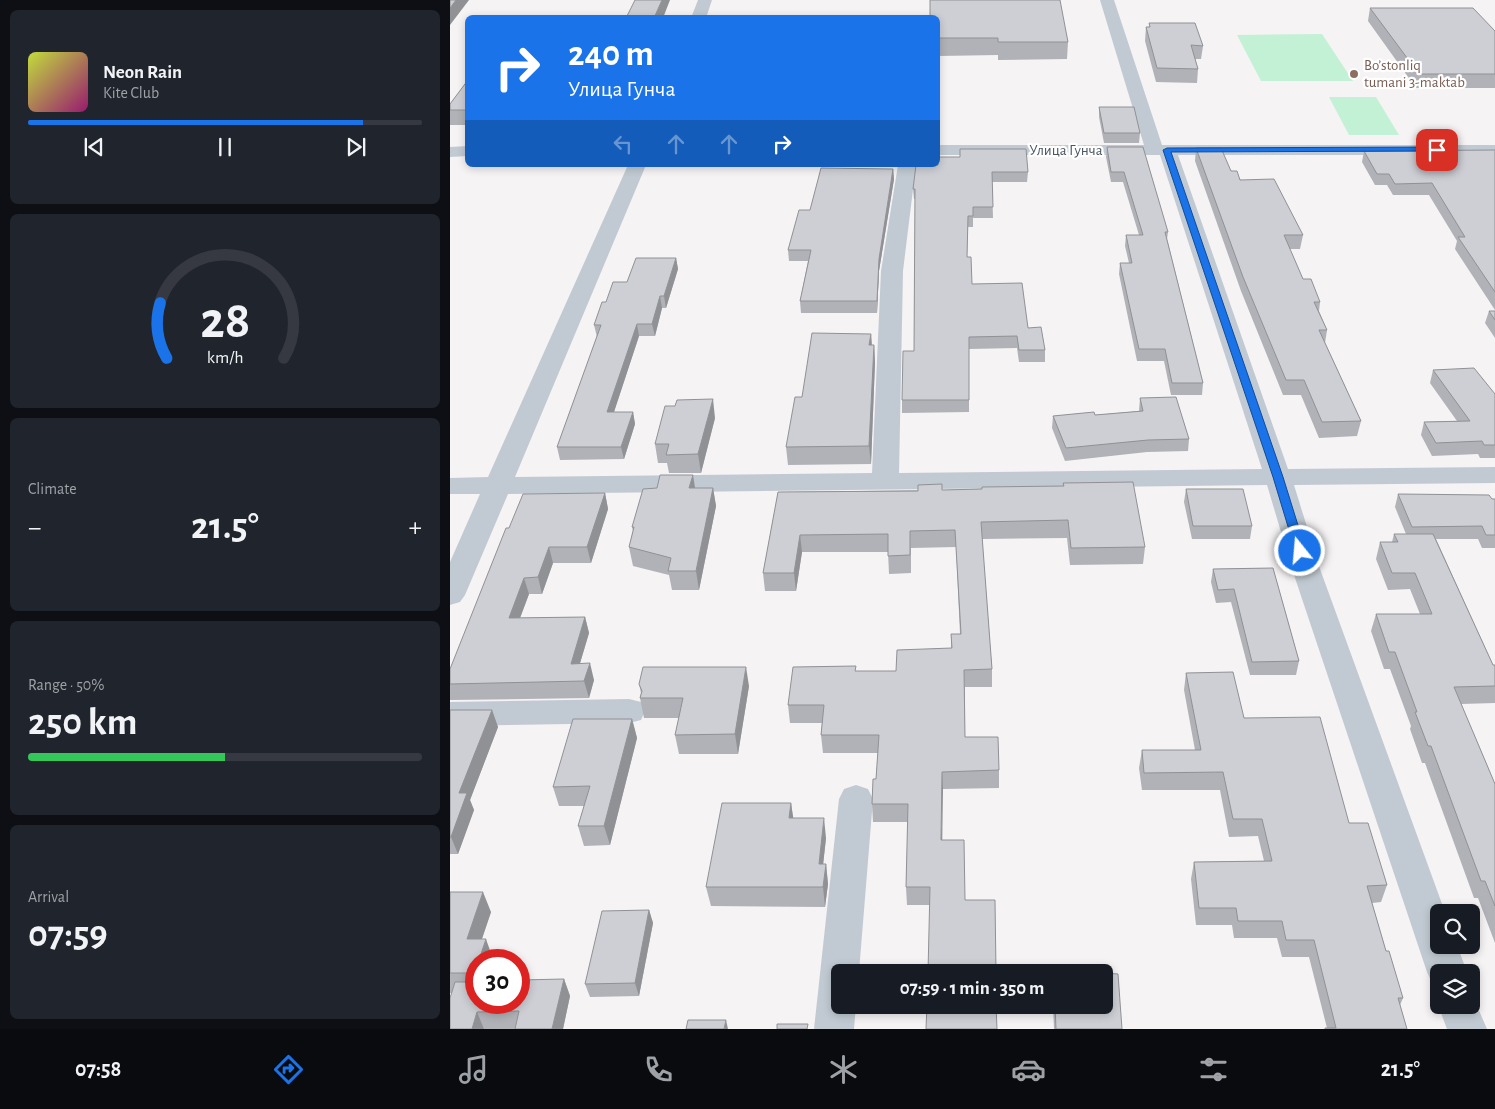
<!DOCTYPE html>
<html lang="en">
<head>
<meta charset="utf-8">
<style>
  :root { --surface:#171b24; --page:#20242c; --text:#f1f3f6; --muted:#9ea1a6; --line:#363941; --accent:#1a73e8 }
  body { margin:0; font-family:"Alegreya Sans",sans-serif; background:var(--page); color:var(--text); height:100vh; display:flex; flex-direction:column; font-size:19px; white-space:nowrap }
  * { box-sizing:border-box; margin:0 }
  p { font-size:16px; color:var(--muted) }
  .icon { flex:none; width:28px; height:28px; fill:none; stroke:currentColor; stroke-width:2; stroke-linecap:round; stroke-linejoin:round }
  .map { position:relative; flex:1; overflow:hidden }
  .details { display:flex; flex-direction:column; gap:10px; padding:10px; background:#0d0f14; width:450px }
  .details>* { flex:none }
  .guide { position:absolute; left:15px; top:15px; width:475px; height:152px; border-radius:8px; box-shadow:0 2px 8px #0003; background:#1a73e8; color:#fff; overflow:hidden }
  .fabs { position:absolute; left:980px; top:904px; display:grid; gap:10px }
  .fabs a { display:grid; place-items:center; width:50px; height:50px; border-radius:8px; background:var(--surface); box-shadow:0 2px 8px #0003; font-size:25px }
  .speed { position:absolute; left:15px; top:949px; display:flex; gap:10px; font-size:25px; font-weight:700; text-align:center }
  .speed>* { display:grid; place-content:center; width:65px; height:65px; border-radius:50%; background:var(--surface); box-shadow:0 2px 8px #0003; line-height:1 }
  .speed .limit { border:8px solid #d22; background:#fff; color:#111 }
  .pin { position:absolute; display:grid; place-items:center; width:42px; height:42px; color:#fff; margin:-21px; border-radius:10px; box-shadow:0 2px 8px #0006 }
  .me { position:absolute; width:55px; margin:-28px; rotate:343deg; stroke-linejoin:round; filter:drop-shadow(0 0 4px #0008) }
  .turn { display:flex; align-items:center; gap:18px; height:105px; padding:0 20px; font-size:22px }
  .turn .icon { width:65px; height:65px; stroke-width:2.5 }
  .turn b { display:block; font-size:35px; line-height:42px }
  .lanes { display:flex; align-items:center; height:48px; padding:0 20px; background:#0003; justify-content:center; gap:25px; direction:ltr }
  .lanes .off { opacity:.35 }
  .big { font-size:38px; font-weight:700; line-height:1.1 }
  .details .tile { flex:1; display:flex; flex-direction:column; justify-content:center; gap:8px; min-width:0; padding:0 18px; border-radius:8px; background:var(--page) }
  .details .dial { align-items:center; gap:0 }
  .dial svg { height:130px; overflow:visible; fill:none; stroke:var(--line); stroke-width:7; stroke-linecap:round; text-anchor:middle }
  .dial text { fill:var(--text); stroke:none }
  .song { display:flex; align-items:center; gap:15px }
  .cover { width:60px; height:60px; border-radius:8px; background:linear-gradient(135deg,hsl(70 70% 55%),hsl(320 70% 35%)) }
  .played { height:5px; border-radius:2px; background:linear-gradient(90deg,var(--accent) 85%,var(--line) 85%) }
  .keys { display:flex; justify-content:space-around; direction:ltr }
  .heat { display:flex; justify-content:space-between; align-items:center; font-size:28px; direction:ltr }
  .charge { height:8px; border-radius:4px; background:linear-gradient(90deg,#34c759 50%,var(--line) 0) }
  .trip { position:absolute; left:381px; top:964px; width:282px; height:50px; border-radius:8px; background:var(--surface); box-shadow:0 2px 8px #0003; font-weight:700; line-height:50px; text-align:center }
  .dock { display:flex; height:80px; justify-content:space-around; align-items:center; background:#090b0e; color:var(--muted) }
  .dock .icon { width:35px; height:35px }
  .dock .selected { color:var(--accent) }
  .dock b { font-size:22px; color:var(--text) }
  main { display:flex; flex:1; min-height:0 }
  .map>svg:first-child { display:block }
  .green { fill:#c3f1d5 }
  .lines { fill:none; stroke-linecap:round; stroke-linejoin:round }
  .minor { fill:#c1cad2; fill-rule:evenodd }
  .wall { fill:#b0b2b7 }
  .shaded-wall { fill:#909195 }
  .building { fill:#cdcfd5; stroke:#909195 }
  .route { fill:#1a73e8; stroke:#114b97 }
  .education-dot { fill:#8d6e63; stroke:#fff; stroke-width:2 }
  .labels { text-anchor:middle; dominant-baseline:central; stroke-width:4.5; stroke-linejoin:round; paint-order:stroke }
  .far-education-label { font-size:15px; fill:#785e54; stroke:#fff; text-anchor:start }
  .far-street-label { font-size:15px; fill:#4a5661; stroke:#fff }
</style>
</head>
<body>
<main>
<section class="details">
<div class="tile">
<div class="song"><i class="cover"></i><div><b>Neon Rain</b><p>Kite Club</p></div></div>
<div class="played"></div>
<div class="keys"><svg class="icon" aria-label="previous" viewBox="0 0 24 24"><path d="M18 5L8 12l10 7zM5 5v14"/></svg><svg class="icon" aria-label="pause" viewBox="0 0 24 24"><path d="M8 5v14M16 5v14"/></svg><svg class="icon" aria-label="next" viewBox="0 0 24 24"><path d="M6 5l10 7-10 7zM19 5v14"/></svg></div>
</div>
<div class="tile dial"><svg viewBox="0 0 100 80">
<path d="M14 69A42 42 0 1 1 86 69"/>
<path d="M14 69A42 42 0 0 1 10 35" stroke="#1a73e8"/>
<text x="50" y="56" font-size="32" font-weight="700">28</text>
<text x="50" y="72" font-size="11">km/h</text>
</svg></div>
<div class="tile"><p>Climate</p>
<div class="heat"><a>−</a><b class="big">21.5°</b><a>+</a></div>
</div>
<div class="tile"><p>Range · 50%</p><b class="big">250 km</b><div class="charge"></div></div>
<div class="tile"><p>Arrival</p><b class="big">07:59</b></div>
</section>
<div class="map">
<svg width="1045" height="1029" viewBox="0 0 1045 1029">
  <rect width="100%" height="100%" fill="#f5f3f3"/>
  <g class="green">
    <path d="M872,34L903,81H811L787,35Z"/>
    <path d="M879,97H926L949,135H899Z"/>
  </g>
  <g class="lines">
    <g class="minor">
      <path d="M248,0H262L256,18H241Z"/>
      <path d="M650,0H664L712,145H1045V155H728L838,469L1045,467V483L844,485L870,569L995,912H989V945H1007L1017,972H989V987L983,985L977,972L842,569L817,485L58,494L15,595L10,602L0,605V562L30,494H0V478L38,477L178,165H196L65,477L422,473L431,271L448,165H466L453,271L449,473L812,469L710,155H488V145H694Z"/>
      <path d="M18,146V156L0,157V147Z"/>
      <path d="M179,699L191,702L195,711L191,720L179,723L0,726V702Z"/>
      <path d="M406,785L418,789L423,799L409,972H390V1005H406L404,1029H364L389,799L394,789Z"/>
      <path d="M1021,992L1037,1029H997L988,1005L989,1003V1005H1021Z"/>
    </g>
  </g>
  <g class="wall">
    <path d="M920,8L1045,31V88H966L918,21Z"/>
    <path d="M488,18L618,42L617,59L548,60V55L488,56Z"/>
    <path d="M699,23L753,46L751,59H745L748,69L747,83L706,82L695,41L696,27H699Z"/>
    <path d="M18,80V125H0V104Z"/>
    <path d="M649,107L690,133L689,143H654L649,117Z"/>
    <path d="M657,147L718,232L717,239L753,383L752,395H721L714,361H687L669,274L670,263H679L675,246L676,235H689L673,182H661L656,157Z"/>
    <path d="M746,148L781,171L853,235L850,249H839L853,279L870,302L869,311L877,330L875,343L911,421L907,436L869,438L851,395H833L791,291L745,161Z"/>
    <path d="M1045,150V310L1005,249L1007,241L979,195H943L937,185H925L912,162L914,151Z"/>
    <path d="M466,165L578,172L577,182H542L543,218H523V227H518L517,257L522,284L578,328L595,350V362H569L567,348L519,349V412L452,413V400L464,351L465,199H464L463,189Z"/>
    <path d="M443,169L444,179L429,271L427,313H351L350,301L358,261H339L338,250L360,210Z"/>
    <path d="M226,258L228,269L216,308H212L205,336H189L164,412H183L185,424L174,459L110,460L107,447L147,337L144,325L156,302L177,282Z"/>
    <path d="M1039,311H1045V338L1035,323Z"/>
    <path d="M421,334L422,345H424L425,362L421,464L338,465L336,447L352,397Z"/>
    <path d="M983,370L1045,394V458H1030L1028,454L982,456L971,435L974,422L1007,421L980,383Z"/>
    <path d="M690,398L739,439L738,451L697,452L615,461L602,428L603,416L645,415L689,411Z"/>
    <path d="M265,418L251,473H219L217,463H208L205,444Z"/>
    <path d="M613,483L695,547L693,564L620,565L617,538L532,539L542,669V687H515V737L549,770V788L493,789L480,905H457L456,887L458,822H423L422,804L426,779L428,753H373L371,735L372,723H340L338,705L406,671H446L501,648V634H510L506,547L461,548V573L439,574L438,552H352L346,591H315L313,573L328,492L492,490L613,486Z"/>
    <path d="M245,488H263L266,506L249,590H222L219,575L183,566L179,547L183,531L182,527Z"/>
    <path d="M736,489L802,526L800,539H742L734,502Z"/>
    <path d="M155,493L158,509L141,563H103L92,594H79L70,618L135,617L139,633L130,663L144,680L139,698L0,700V684L59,528Z"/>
    <path d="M948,494L1045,499V548H1032L1028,539H986L1043,665H1045V703L1011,704L1045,784V943L1028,898H1024L975,763H972L960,729L961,726L940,669H934L921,631L926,614H970L960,589L938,590L926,559L930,542H942L944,534H956L945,507Z"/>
    <path d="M823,568L849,661L846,675H800L781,602L766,603L761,582L763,569Z"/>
    <path d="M736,673L794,718L899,823L937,885L931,902L922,903L936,951L953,998L950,1005L957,1029L877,1028L859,957H832L827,938H784L782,925H746L741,879L744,862L814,861L808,836L779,837L770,790H692L689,768L692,750H745L734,690Z"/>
    <path d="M189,684L299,686L288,754H229L225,735L229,718H194L190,698L191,693Z"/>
    <path d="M0,710H42L48,727L20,800L24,810L8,854H0Z"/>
    <path d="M182,719L187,738L160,845L134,846L128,826L134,806H109L103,787Z"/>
    <path d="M341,803L343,818L376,838L373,864H376L378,884L375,907L261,906L256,887Z"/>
    <path d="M0,892L41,912L32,939L43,959L26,960V1002L114,979L120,996L113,1029H0L2,993H0Z"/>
    <path d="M199,910L203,923L189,996L140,997L135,984Z"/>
    <path d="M603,1005H655L672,1029H604Z"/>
  </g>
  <g class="shaded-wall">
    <path d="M6,0H19L0,25V8Z"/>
    <path d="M212,0H220L213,18H204Z"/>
    <path d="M443,169L444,179L429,271L427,313V301L429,259Z"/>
    <path d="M226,258L228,269L216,308L214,296Z"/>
    <path d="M210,296L212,308L205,336L202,324Z"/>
    <path d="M187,324L189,336L160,424L157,412Z"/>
    <path d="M421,334L422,351L419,345Z"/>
    <path d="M424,345L425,362L421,464L419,446Z"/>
    <path d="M263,399L265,418L251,473L248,454Z"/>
    <path d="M183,412L185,424L174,459L171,447Z"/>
    <path d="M243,475L246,494L239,488Z"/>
    <path d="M263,488L266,506L249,590L246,571Z"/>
    <path d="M155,493L158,509L141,563L137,547Z"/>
    <path d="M350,535L352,552L346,591L344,573Z"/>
    <path d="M99,547L103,563L92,594L88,577Z"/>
    <path d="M74,578L79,594L64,634L59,618Z"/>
    <path d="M135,617L139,633L125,680L121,664Z"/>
    <path d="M140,663L144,680L139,698L134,681Z"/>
    <path d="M296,667L299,686L288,754L285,734Z"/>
    <path d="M42,710L48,727L20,800L24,810L8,854L1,837L9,793Z"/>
    <path d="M182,719L187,738L160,845L154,826Z"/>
    <path d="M492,772L493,789L492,858L491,840Z"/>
    <path d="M341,803L344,823L339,818Z"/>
    <path d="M374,818L376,838L371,884L369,864Z"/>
    <path d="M376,864L378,884L375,907L373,887Z"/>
    <path d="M33,892L41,912L25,959L17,939Z"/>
    <path d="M199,910L203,923L189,996L185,983Z"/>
    <path d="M36,939L43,959V960H29Z"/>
    <path d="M114,979L120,996L113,1029H102Z"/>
    <path d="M27,1012L34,1029H22Z"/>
    <path d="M276,1020L278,1029H274Z"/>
  </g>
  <g class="building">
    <path d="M0,0H6L0,8Z"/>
    <path d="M185,0H212L204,18H176Z"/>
    <path d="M480,0H610L618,42H548V38H488V18H480Z"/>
    <path d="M920,8H1023L1045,31V74H969Z"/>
    <path d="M699,23H745L753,46L741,45L748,69L707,68L696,27H700Z"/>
    <path d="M18,80V110H0V104Z"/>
    <path d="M649,107H684L690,133H654Z"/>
    <path d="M657,147H693L718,232H715L753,383H722L715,349H689L670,263H682L676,235H693L674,172H661Z"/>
    <path d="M746,148H771L781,171H787L790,180L824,179L853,235H834L853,279H861L870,302H864L877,330H869L911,421L872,422L854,380H836L793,277Z"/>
    <path d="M510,149H576L578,172H542L543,207H523V216H518L517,257H521L522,284L572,283L578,328L591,327L595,350H569L567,336L519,337V400H452L453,351H464L465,189H463L466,165H488V157H510Z"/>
    <path d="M1045,150V292L1008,237H1015L982,183L945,184L939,174H927L914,151Z"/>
    <path d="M371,168L443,169L429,259L427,301H350L361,250H338L349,210H360Z"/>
    <path d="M186,258H226L214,296H210L202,324H187L157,412H183L171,447H107L151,325H144L152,302H156L163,282H177Z"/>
    <path d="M1039,311H1045V320Z"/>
    <path d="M362,333L421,334L419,345H424L419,446L336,447L345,397H352Z"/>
    <path d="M1024,368L1045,394V445H1034L1032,441L986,443L974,422L1020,421L983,370Z"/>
    <path d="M726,397L739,439L698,440L616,448L603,416L644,412L645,415L693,411L690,398Z"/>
    <path d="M263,399L248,454L216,455L219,444H205L215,406H225L227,400Z"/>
    <path d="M210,475H243L239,488H263L246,571H218L221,558L179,547L184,527H182L193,489L207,488Z"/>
    <path d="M683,482L695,547L621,548L618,520L531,522L542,669L514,670L515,737H548L549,770L492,772L491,840H514L515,900H545L546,972H478L480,887H456L458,804H422L423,779H426L429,735H371L374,705H338L343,667L406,666L405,671H446L447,650L502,648L501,634H511L505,530L460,531V555L438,556V534L350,535L344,573H313L328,492L468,491V485L492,484V490L532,489V487L614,486L613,483Z"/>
    <path d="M736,489H793L802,526H743Z"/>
    <path d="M155,493L137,547H99L88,577L74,578L59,618L135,617L121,664L140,663L134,681L0,684V669L56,528H59L73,494Z"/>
    <path d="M948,494L1039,495L1042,499H1045V535H1036L1032,526L962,527Z"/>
    <path d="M944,534H983L1043,665H1045V686L1004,687L1045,784V906L1035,881H1031L981,746H978L965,712H967L945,652H939L926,614H982L965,573H942L930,542H948Z"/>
    <path d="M823,568L849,661L802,662L784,589L768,590L763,569Z"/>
    <path d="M193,667H296L285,734L225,735L233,698H190L192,691L189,684Z"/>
    <path d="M783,672L794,718L870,717L899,823H918L937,885L917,886L936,951H939L953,998H948L957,1029H875V1028H886L864,940H836L832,921H788L786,908H749L744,862L822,861L812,819H783L773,772L694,773L692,750H751L736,673Z"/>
    <path d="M0,710H42L9,793H17L1,837H0Z"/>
    <path d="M123,719H182L154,826H128L140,786L103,787Z"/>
    <path d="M272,803H341L339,818H374L369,864H376L373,887H256Z"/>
    <path d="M0,892H33L17,939H36L29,960H26V968L25,973H0Z"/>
    <path d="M199,910L185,983L135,984L152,911Z"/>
    <path d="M655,973L668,974L672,1029H606L605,1005H655Z"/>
    <path d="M114,979L102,1029H65L69,1011L27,1012L22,1029H0V998L5,982H26V1002H69V980Z"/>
    <path d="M477,1005H546L547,1029H476Z"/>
    <path d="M238,1020H276L274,1029H236Z"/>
    <path d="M327,1024H358L357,1029H327Z"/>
  </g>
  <path class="route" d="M987,147L991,150L990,151L721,152L833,477L856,551L854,553H846L823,477L713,150L717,148Z"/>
  <circle class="education-dot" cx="904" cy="74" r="5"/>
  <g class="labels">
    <g class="far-education-label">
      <text x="914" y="65">Bo’stonliq<tspan x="914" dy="17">tumani 3-maktab</tspan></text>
    </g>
    <g class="far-street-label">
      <text x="616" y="150">Улица Гунча</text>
    </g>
  </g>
</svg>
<div class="fabs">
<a><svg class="icon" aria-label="search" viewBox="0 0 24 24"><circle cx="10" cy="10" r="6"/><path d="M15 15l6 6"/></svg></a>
<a><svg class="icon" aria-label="layers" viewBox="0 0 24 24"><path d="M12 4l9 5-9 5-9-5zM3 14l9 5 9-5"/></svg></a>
</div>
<div class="speed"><div class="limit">30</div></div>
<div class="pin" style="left:987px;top:150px;background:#d93025"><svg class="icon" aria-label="arrive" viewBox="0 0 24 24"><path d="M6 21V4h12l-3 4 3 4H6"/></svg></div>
<svg class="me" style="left:850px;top:551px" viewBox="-20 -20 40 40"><circle r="17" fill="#1a73e8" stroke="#fff" stroke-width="3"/><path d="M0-11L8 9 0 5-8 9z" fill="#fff"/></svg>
<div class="trip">07:59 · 1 min · 350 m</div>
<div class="guide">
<div class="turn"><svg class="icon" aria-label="right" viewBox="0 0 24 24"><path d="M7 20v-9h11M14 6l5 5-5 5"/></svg><div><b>240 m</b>Улица Гунча</div></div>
<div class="lanes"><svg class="icon off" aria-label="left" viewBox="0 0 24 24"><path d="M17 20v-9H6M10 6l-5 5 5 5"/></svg><svg class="icon off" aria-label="ahead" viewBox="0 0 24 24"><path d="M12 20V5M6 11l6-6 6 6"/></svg><svg class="icon off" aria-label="ahead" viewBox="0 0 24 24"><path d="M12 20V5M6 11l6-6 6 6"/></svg><svg class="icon" aria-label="right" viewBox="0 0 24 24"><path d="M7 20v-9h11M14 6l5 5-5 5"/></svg></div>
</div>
</div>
</main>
<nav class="dock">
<b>07:58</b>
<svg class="icon selected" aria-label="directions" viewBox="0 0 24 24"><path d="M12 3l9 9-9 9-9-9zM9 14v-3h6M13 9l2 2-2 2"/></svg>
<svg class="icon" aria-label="music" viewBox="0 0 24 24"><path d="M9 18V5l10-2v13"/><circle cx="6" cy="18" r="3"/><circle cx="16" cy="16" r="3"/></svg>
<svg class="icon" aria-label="phone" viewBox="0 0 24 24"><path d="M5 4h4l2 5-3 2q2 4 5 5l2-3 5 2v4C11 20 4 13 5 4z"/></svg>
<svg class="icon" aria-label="climate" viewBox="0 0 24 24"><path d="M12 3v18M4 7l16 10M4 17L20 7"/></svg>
<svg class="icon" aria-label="car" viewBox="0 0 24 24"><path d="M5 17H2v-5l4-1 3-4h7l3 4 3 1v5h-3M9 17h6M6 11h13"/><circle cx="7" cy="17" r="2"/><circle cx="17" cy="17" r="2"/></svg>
<svg class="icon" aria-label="filters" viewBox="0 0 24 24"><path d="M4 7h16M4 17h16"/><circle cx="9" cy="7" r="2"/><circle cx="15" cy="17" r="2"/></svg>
<b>21.5°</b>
</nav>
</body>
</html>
